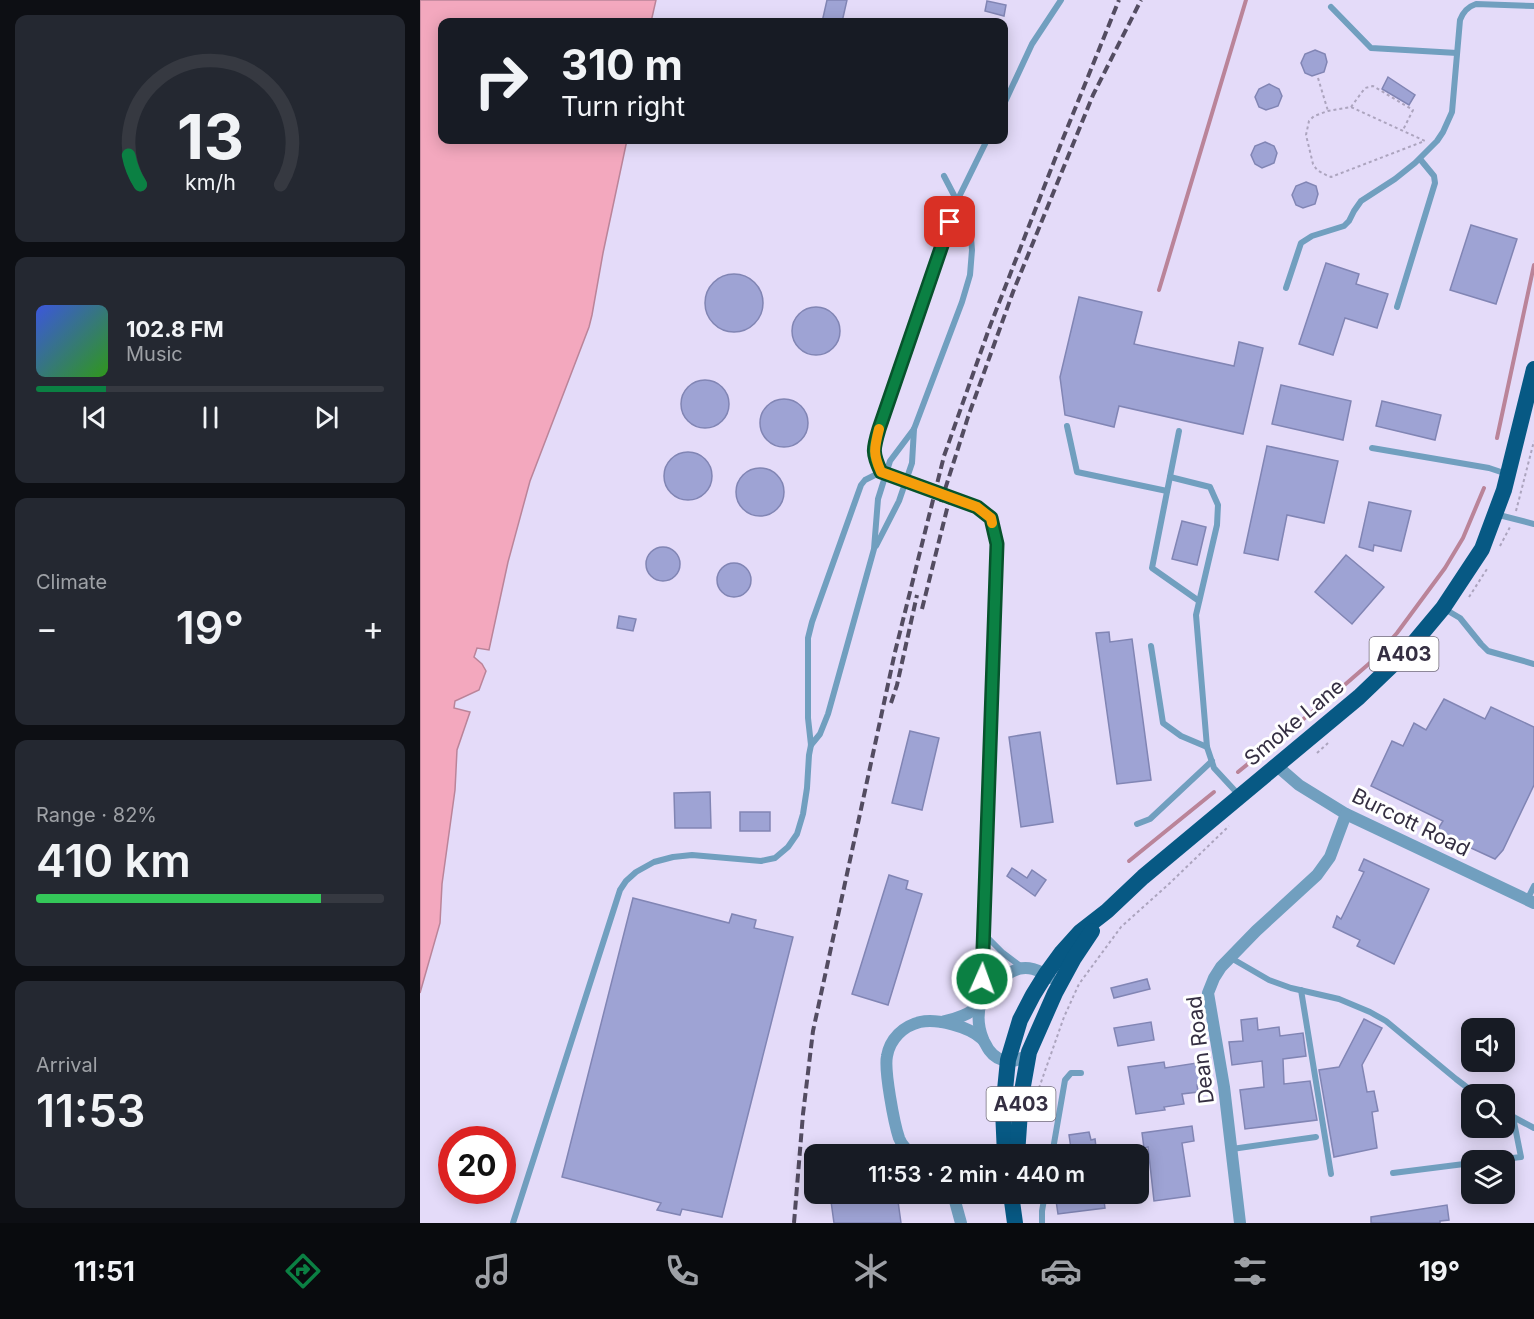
<!DOCTYPE html>
<html lang="en">
<head>
<meta charset="utf-8">
<style>
  :root { --surface:#171b24; --page:#242831; --text:#f1f3f6; --muted:#9ea1a6; --line:#363941; --accent:#0b8043 }
  body { margin:0; font-family:Inter,sans-serif; background:var(--page); color:var(--text); height:100vh; display:flex; flex-direction:column; font-size:22px; white-space:nowrap }
  * { box-sizing:border-box; margin:0 }
  p { font-size:20px; color:var(--muted) }
  .icon { flex:none; width:33px; height:33px; fill:none; stroke:currentColor; stroke-width:2; stroke-linecap:round; stroke-linejoin:round }
  .map { position:relative; flex:1; overflow:hidden }
  .panel { display:flex; flex-direction:column; gap:15px; padding:15px; background:#0d0f14; width:420px }
  .panel>* { flex:none }
  .banner { position:absolute; left:18px; top:18px; width:570px; height:126px; border-radius:12px; box-shadow:0 3px 15px #0003; background:#171b24; color:var(--text); overflow:hidden }
  .buttons { position:absolute; left:1041px; top:1018px; display:grid; gap:12px }
  .buttons a { display:grid; place-items:center; width:54px; height:54px; border-radius:12px; background:var(--surface); box-shadow:0 3px 15px #0003; font-size:30px }
  .speed { position:absolute; left:18px; top:1126px; display:flex; gap:12px; font-size:30px; font-weight:700; text-align:center }
  .speed>* { display:grid; place-content:center; width:78px; height:78px; border-radius:50%; background:var(--surface); box-shadow:0 3px 15px #0003; line-height:1 }
  .speed .limit { border:9px solid #d22; background:#fff; color:#111 }
  .pin { position:absolute; display:grid; place-items:center; width:51px; height:51px; color:#fff; margin:-26px; border-radius:12px; box-shadow:0 3px 9px #0006 }
  .me { position:absolute; width:66px; margin:-33px; rotate:2deg; stroke-linejoin:round; filter:drop-shadow(0 0 4px #0008) }
  .turn { display:flex; align-items:center; gap:21px; height:126px; padding:0 24px; font-size:27px }
  .turn .icon { width:78px; height:78px; stroke-width:2.5 }
  .turn b { display:block; font-size:42px; line-height:51px }
  .big { font-size:45px; font-weight:600; line-height:1.1 }
  .panel .card { flex:1; display:flex; flex-direction:column; justify-content:center; gap:9px; min-width:0; padding:0 21px; border-radius:12px; background:var(--page) }
  .panel .dial { align-items:center; gap:0 }
  .dial svg { height:156px; overflow:visible; fill:none; stroke:var(--line); stroke-width:7; stroke-linecap:round; text-anchor:middle }
  .dial text { fill:var(--text); stroke:none }
  .song { display:flex; align-items:center; gap:18px }
  .cover { width:72px; height:72px; border-radius:9px; background:linear-gradient(135deg,hsl(230 70% 55%),hsl(110 70% 35%)) }
  .played { height:6px; border-radius:3px; background:linear-gradient(90deg,var(--accent) 20%,var(--line) 20%) }
  .keys { display:flex; justify-content:space-around; direction:ltr }
  .heat { display:flex; justify-content:space-between; align-items:center; font-size:33px; direction:ltr }
  .charge { height:9px; border-radius:4px; background:linear-gradient(90deg,#34c759 82%,var(--line) 0) }
  .trip { position:absolute; left:384px; top:1144px; width:345px; height:60px; border-radius:12px; background:var(--surface); box-shadow:0 3px 15px #0003; font-weight:600; line-height:60px; text-align:center }
  .tab-bar { display:flex; height:96px; justify-content:space-around; align-items:center; background:#090b0e; color:var(--muted) }
  .tab-bar .icon { width:42px; height:42px }
  .tab-bar .selected { color:var(--accent) }
  .tab-bar b { font-size:27px; color:var(--text) }
  main { display:flex; flex:1; min-height:0 }
  .map>svg:first-child { display:block }
  .water { fill:#f3a8be; stroke:#ba8499; stroke-width:1.5 }
  .lines { fill:none; stroke-linecap:round; stroke-linejoin:round }
  .stream { stroke:#ba8499; stroke-width:4 }
  .building { fill:#9ea3d4; stroke:#8185b4; stroke-width:1.5 }
  .path { stroke:#aca4be; stroke-width:2; stroke-dasharray:3 3; stroke-linecap:butt }
  .service { stroke:#719fbf; stroke-width:6 }
  .minor { stroke:#719fbf; stroke-width:12 }
  .trunk { stroke:#075984; stroke-width:16 }
  .rail { stroke:#534c61; stroke-width:4; stroke-dasharray:9 4.5; stroke-linecap:butt }
  .service-bridge { stroke:#719fbf; stroke-width:6 }
  .route-casing { stroke:#07532c; stroke-width:15 }
  .route { stroke:#0b8043; stroke-width:10 }
  .slow { stroke:#f59e0b; stroke-width:10 }
  .labels { text-anchor:middle; dominant-baseline:central; stroke-width:6; stroke-linejoin:round; paint-order:stroke }
  .shield { fill:#fff; stroke:#726d7b; stroke-width:1.5 }
  .shield-label { font-size:20px; font-weight:bold; fill:#352f42 }
  .street-label { font-size:21px; fill:#352f42; stroke:#fff }
</style>
</head>
<body>
<main>
<section class="panel">
<div class="card dial"><svg viewBox="0 0 100 80">
<path d="M14 69A42 42 0 1 1 86 69"/>
<path d="M14 69A42 42 0 0 1 8 54" stroke="#0b8043"/>
<text x="50" y="56" font-size="32" font-weight="700">13</text>
<text x="50" y="72" font-size="11">km/h</text>
</svg></div>
<div class="card">
<div class="song"><i class="cover"></i><div><b>102.8 FM</b><p>Music</p></div></div>
<div class="played"></div>
<div class="keys"><svg class="icon" aria-label="previous" viewBox="0 0 24 24"><path d="M18 5L8 12l10 7zM5 5v14"/></svg><svg class="icon" aria-label="pause" viewBox="0 0 24 24"><path d="M8 5v14M16 5v14"/></svg><svg class="icon" aria-label="next" viewBox="0 0 24 24"><path d="M6 5l10 7-10 7zM19 5v14"/></svg></div>
</div>
<div class="card"><p>Climate</p>
<div class="heat"><a>−</a><b class="big">19°</b><a>+</a></div>
</div>
<div class="card"><p>Range · 82%</p><b class="big">410 km</b><div class="charge"></div></div>
<div class="card"><p>Arrival</p><b class="big">11:53</b></div>
</section>
<div class="map">
<svg width="1114" height="1223" viewBox="0 0 1114 1223">
  <rect width="100%" height="100%" fill="#e4dbf9"/>
  <path class="water" d="M0,0H236L231,22H22V140H207L183,253L172,315L169,327L110,481L88,562L69,650L57,648L54,657L62,664L66,671L59,690L35,701L34,708L50,712L37,750L35,790L22,884L20,923L0,993Z"/>
  <g class="lines">
    <g class="stream">
      <path d="M739,290L826,0"/>
      <path d="M1077,438L1114,265"/>
      <path d="M818,772L913,695L951,662L977,633L1025,568L1043,538L1064,488"/>
      <path d="M709,861L794,792"/>
    </g>
  </g>
  <g class="building">
    <path d="M407,0H427L422,22H402Z"/>
    <path d="M567,1L586,5L584,16L565,11Z"/>
    <path d="M895,50L905,54L907,62L904,72L892,76L885,73L881,63L885,54Z"/>
    <path d="M968,77L995,95L989,105L962,89Z"/>
    <path d="M849,84L859,89L862,96L858,106L846,110L839,107L835,97L839,89Z"/>
    <path d="M845,142L854,146L857,153L854,163L842,168L835,164L831,155L835,146Z"/>
    <path d="M886,182L896,186L898,194L895,204L883,208L876,205L872,195L876,186Z"/>
    <path d="M1051,225L1097,239L1076,304L1030,290Z"/>
    <path d="M906,263L939,274L936,284L968,294L957,328L925,318L913,355L879,344Z"/>
    <circle cx="314" cy="303" r="29"/>
    <path d="M659,297L722,312L714,344L814,366L819,342L843,348L823,434L699,406L694,427L645,415L640,377Z"/>
    <circle cx="396" cy="331" r="24"/>
    <circle cx="285" cy="404" r="24"/>
    <path d="M861,385L931,401L923,440L852,424Z"/>
    <circle cx="364" cy="423" r="24"/>
    <path d="M962,401L1021,415L1015,440L956,426Z"/>
    <path d="M847,446L918,461L904,523L867,515L858,560L824,553Z"/>
    <circle cx="268" cy="476" r="24"/>
    <circle cx="340" cy="492" r="24"/>
    <path d="M949,502L991,511L981,551L954,545L953,551L939,547Z"/>
    <path d="M762,521L786,527L777,565L752,559Z"/>
    <circle cx="243" cy="564" r="17"/>
    <path d="M926,555L964,587L932,624L895,592Z"/>
    <circle cx="314" cy="580" r="17"/>
    <path d="M199,616L216,619L213,631L197,628Z"/>
    <path d="M689,632L690,642L712,639L731,780L697,784L676,633Z"/>
    <path d="M1024,699L1065,719L1071,707L1114,727V785L1083,850L1075,859L1016,832L1023,821L951,786L972,741L983,746L994,723L1006,730Z"/>
    <path d="M490,731L519,738L502,810L472,803Z"/>
    <path d="M620,732L633,822L601,827L589,737Z"/>
    <path d="M290,792L291,828H255L254,793Z"/>
    <rect x="320" y="812" width="30" height="19"/>
    <path d="M944,859L1009,889L974,964L937,946L940,940L913,927L917,916L921,919L944,872L939,870Z"/>
    <path d="M592,868L607,878L612,870L626,880L615,896L587,876Z"/>
    <path d="M469,875L488,881L486,889L502,894L468,1005L432,994Z"/>
    <path d="M213,898L309,923L312,914L336,920L334,928L373,937L302,1217L262,1209L260,1215L237,1210L241,1203L142,1177Z"/>
    <path d="M727,979L730,989L694,998L691,988Z"/>
    <path d="M837,1018L838,1030L859,1027L860,1036L883,1033L886,1056L863,1059L864,1084L890,1081L897,1120L825,1129L820,1090L844,1087L842,1061L812,1065L809,1042L823,1041L821,1020Z"/>
    <path d="M944,1019L962,1028L942,1065L947,1092L954,1091L958,1111L952,1112L957,1148L914,1157L899,1070L919,1067Z"/>
    <path d="M731,1022L734,1040L698,1046L694,1028Z"/>
    <path d="M744,1062L745,1068L783,1062L787,1084L777,1085L778,1092L762,1094L764,1104L744,1107L745,1110L716,1114L708,1067Z"/>
    <path d="M772,1126L774,1141L762,1143L770,1196L734,1201L728,1147L724,1148L722,1133Z"/>
    <path d="M669,1132L671,1140L675,1139L677,1155H652L649,1135Z"/>
    <path d="M410,1194H477L481,1223H414Z"/>
    <path d="M635,1194H683L685,1208L638,1214Z"/>
    <path d="M1027,1205L1029,1220L1020,1221V1223H951V1217Z"/>
  </g>
  <g class="lines">
    <g class="path">
      <path d="M898,78L908,111"/>
      <path d="M931,107L945,88L953,86L993,110L983,130"/>
      <path d="M1002,142L911,177L906,175L897,170L893,164L886,135L889,121L894,116L908,111L931,107L1005,141"/>
      <path d="M1096,511L1114,441"/>
      <path d="M1080,546L1090,527"/>
      <path d="M1049,597L1067,569"/>
      <path d="M897,753L908,743"/>
      <path d="M619,1088L644,1017L659,984L701,927L751,882L809,826"/>
      <path d="M608,1194V1203"/>
    </g>
    <g class="service">
      <path d="M911,7L951,48L1037,53"/>
      <path d="M584,104L612,44L641,0"/>
      <path d="M866,288L881,243L892,236L924,226L929,221L934,211L941,201L975,179L995,163L1017,141L1023,132L1032,112L1040,20C1043,12 1047,7 1056,4L1114,6"/>
      <path d="M977,307L1015,183L1014,176L1000,159"/>
      <path d="M647,426L657,472L747,491"/>
      <path d="M759,431L732,568L779,601"/>
      <path d="M952,448L1069,468L1087,474"/>
      <path d="M750,477L790,487L798,505L797,525L776,615L787,747L794,768L818,794"/>
      <path d="M557,507L571,518L577,544L561,999"/>
      <path d="M1075,514L1114,524"/>
      <path d="M456,546L479,501L492,463L494,429"/>
      <path d="M1023,608L1040,618L1061,644L1068,651L1114,664"/>
      <path d="M731,646L743,723L761,736L787,747"/>
      <path d="M391,745L400,734L408,714L454,549L458,499L470,461L494,429L542,302L550,275L552,250L550,226L524,176"/>
      <path d="M717,824L730,819L792,761"/>
      <path d="M1107,900L1114,886"/>
      <path d="M563,933L583,953L603,968"/>
      <path d="M811,958L849,980L871,988L919,999L950,1012L966,1021L1036,1079L1057,1095"/>
      <path d="M881,990L911,1174"/>
      <path d="M1084,1112L1114,1128"/>
      <path d="M812,1149L896,1137"/>
      <path d="M632,1155L645,1080L651,1073H661"/>
      <path d="M1067,1161L1101,1157L1093,1117"/>
      <path d="M973,1173L1052,1163"/>
      <path d="M93,1223L200,890L206,881L216,872L234,862L253,857L272,855L341,861L355,858L368,847L377,834L383,814L387,788L389,755L391,745L388,718V638L392,622L441,485L445,480L461,472C452,453 454,449 459,429L537,201L567,140"/>
      <path d="M622,1223V1211L625,1194"/>
    </g>
    <g class="minor">
      <path d="M857,766L879,785L926,814L1114,903"/>
      <path d="M561,1002C557,1015 558,1027 563,1039"/>
      <path d="M522,1022C533,1019 544,1017 553,1010C571,996 584,962 613,969C620,971 625,973 630,978"/>
      <path d="M494,1155C487,1150 482,1146 479,1138C474,1123 464,1070 467,1056C470,1039 483,1026 500,1022C517,1018 549,1027 561,1038C565,1041 566,1046 569,1050C579,1064 597,1064 609,1053"/>
      <path d="M533,1194L541,1223"/>
      <path d="M820,1223L804,1087L788,993L794,978L801,967L836,931L897,875L910,857L926,814"/>
    </g>
    <g class="trunk">
      <path d="M585,1155L583,1110L588,1060L600,1020L613,995L626,974L642,952L660,932L687,911L723,877L939,697L987,651L1023,608L1062,549L1084,490L1114,369"/>
      <path d="M597,1155L601,1097L609,1052L635,993L654,958L672,931"/>
      <path d="M591,1194L595,1223"/>
    </g>
    <g class="rail">
      <path d="M521,502L548,417L593,292L673,95L721,0"/>
      <path d="M502,609L531,493"/>
      <path d="M471,703L477,685L497,595"/>
      <path d="M374,1223L383,1114L393,1031L475,652L524,456L570,326L642,141L699,0"/>
    </g>
    <path class="service-bridge" d="M461,472L557,507"/>
  </g>
  <g class="lines">
    <defs>
      <path id="route" d="M530,222L459,429C453,449 452,453 461,472L557,507L571,518L577,544L562,979"/>
    </defs>
    <use href="#route" class="route-casing"/>
    <use href="#route" class="route"/>
    <path class="slow" d="M459,429C454,449 453,454 461,472L557,507L571,518L572,523"/>
  </g>
  <g class="labels">
    <g class="shield">
      <rect x="949.5" y="637" width="69" height="34" rx="4.5"/>
      <rect x="566.5" y="1087" width="69" height="34" rx="4.5"/>
    </g>
    <g class="shield-label">
      <text x="984" y="654">A403</text>
      <text x="601" y="1104">A403</text>
    </g>
    <g class="street-label">
      <text transform="translate(874 722) rotate(-40)">Smoke Lane</text>
      <text transform="translate(991 822) rotate(26)">Burcott Road</text>
      <text transform="translate(780 1050) rotate(-97)">Dean Road</text>
    </g>
  </g>
</svg>
<div class="buttons">
<a><svg class="icon" aria-label="sound" viewBox="0 0 24 24"><path d="M4 9h4l5-4v14l-5-4H4zM17 9q2 3 0 6"/></svg></a>
<a><svg class="icon" aria-label="search" viewBox="0 0 24 24"><circle cx="10" cy="10" r="6"/><path d="M15 15l6 6"/></svg></a>
<a><svg class="icon" aria-label="layers" viewBox="0 0 24 24"><path d="M12 4l9 5-9 5-9-5zM3 14l9 5 9-5"/></svg></a>
</div>
<div class="speed"><div class="limit">20</div></div>
<div class="pin" style="left:530px;top:222px;background:#d93025"><svg class="icon" aria-label="arrive" viewBox="0 0 24 24"><path d="M6 21V4h12l-3 4 3 4H6"/></svg></div>
<svg class="me" style="left:562px;top:979px" viewBox="-20 -20 40 40"><circle r="17" fill="#0b8043" stroke="#fff" stroke-width="3"/><path d="M0-11L8 9 0 5-8 9z" fill="#fff"/></svg>
<div class="trip">11:53 · 2 min · 440 m</div>
<div class="banner">
<div class="turn"><svg class="icon" aria-label="right" viewBox="0 0 24 24"><path d="M7 20v-9h11M14 6l5 5-5 5"/></svg><div><b>310 m</b>Turn right</div></div>
</div>
</div>
</main>
<nav class="tab-bar">
<b>11:51</b>
<svg class="icon selected" aria-label="directions" viewBox="0 0 24 24"><path d="M12 3l9 9-9 9-9-9zM9 14v-3h6M13 9l2 2-2 2"/></svg>
<svg class="icon" aria-label="music" viewBox="0 0 24 24"><path d="M9 18V5l10-2v13"/><circle cx="6" cy="18" r="3"/><circle cx="16" cy="16" r="3"/></svg>
<svg class="icon" aria-label="phone" viewBox="0 0 24 24"><path d="M5 4h4l2 5-3 2q2 4 5 5l2-3 5 2v4C11 20 4 13 5 4z"/></svg>
<svg class="icon" aria-label="climate" viewBox="0 0 24 24"><path d="M12 3v18M4 7l16 10M4 17L20 7"/></svg>
<svg class="icon" aria-label="car" viewBox="0 0 24 24"><path d="M5 17H2v-5l4-1 3-4h7l3 4 3 1v5h-3M9 17h6M6 11h13"/><circle cx="7" cy="17" r="2"/><circle cx="17" cy="17" r="2"/></svg>
<svg class="icon" aria-label="filters" viewBox="0 0 24 24"><path d="M4 7h16M4 17h16"/><circle cx="9" cy="7" r="2"/><circle cx="15" cy="17" r="2"/></svg>
<b>19°</b>
</nav>
</body>
</html>
